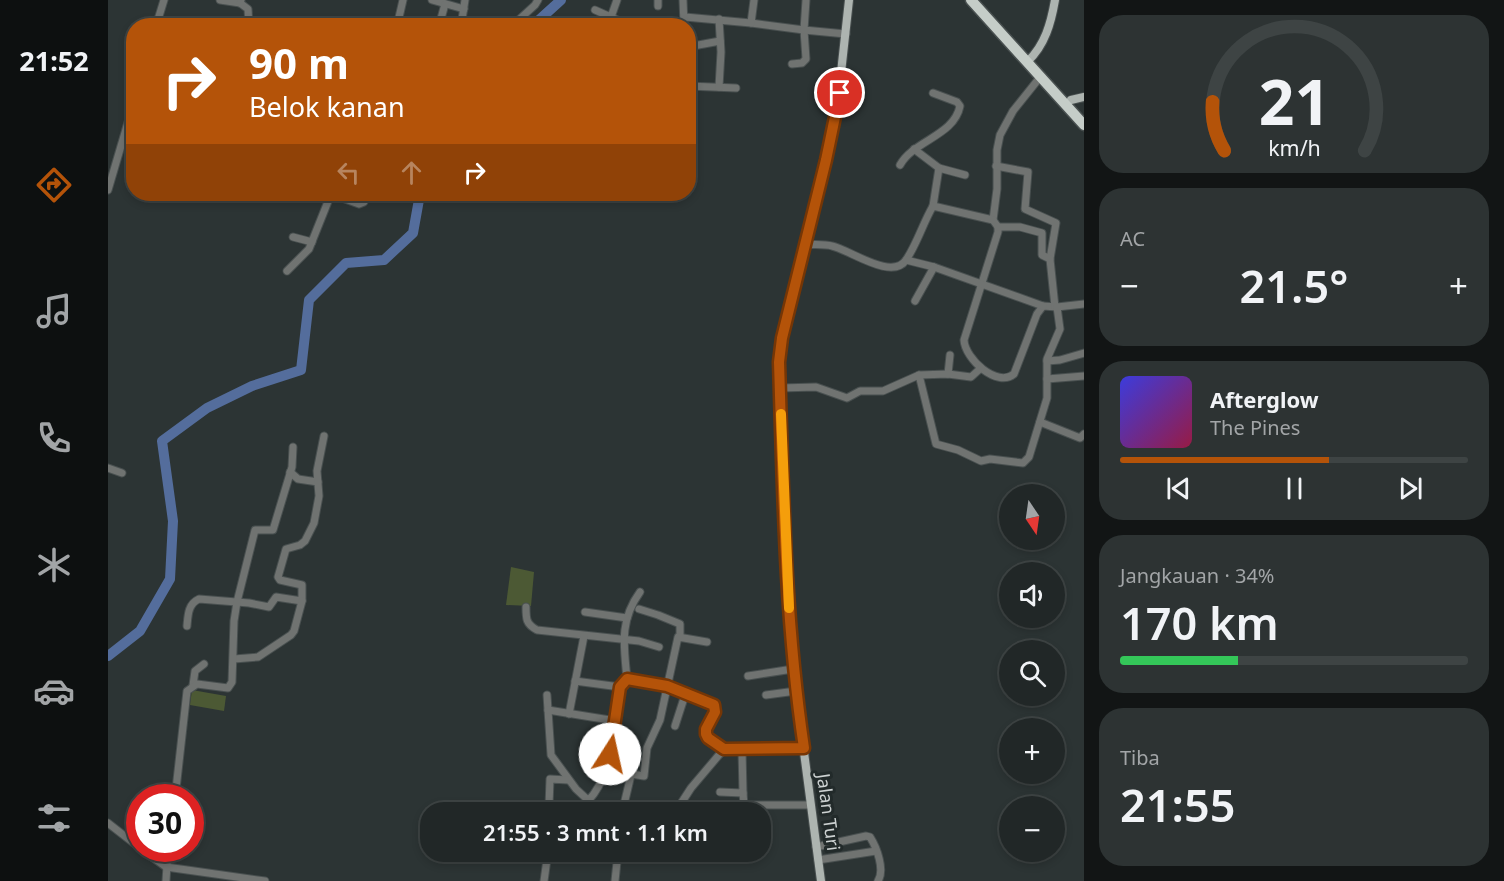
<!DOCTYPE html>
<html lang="id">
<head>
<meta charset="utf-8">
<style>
  :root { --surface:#212727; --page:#2d3333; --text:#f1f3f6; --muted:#a2a5a7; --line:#3e4444; --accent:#b45309 }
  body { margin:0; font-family:"Noto Sans",sans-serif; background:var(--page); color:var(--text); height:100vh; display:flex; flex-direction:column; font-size:22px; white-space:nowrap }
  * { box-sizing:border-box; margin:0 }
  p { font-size:20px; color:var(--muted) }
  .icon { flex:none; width:33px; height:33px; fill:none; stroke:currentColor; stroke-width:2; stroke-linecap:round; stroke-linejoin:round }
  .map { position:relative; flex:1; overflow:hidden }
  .details { display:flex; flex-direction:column; gap:15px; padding:15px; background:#121515; width:420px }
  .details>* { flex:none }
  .top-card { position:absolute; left:18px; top:18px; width:570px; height:183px; border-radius:24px; box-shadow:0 3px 9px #0003,0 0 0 2px var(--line); background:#b45309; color:#fff; overflow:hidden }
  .needle { width:39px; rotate:167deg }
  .controls { position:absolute; left:891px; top:484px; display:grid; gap:12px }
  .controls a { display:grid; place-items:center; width:66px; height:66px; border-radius:50%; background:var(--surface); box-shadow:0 3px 9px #0003,0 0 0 2px var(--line); font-size:30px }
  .speed { position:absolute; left:18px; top:784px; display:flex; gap:12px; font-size:30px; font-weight:700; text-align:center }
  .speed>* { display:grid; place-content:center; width:78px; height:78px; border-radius:50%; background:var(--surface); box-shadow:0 3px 9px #0003,0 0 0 2px var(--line); line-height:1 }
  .speed .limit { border:9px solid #d22; background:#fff; color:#111 }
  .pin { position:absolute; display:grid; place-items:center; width:51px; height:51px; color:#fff; margin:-26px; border:3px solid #fff; border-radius:50%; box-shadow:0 2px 6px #0007 }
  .me { position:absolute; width:66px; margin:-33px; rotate:10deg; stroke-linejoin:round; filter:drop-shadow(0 0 4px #0008) }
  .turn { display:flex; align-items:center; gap:21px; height:126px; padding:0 24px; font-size:27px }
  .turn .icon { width:78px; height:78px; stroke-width:2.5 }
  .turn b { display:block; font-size:42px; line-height:51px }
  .lanes { display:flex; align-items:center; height:57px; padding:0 24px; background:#0003; justify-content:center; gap:30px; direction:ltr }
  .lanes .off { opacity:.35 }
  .big { font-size:45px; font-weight:600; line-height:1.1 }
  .details .tile { flex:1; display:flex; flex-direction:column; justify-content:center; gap:9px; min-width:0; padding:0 21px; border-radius:24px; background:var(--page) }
  .details .dial { align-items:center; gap:0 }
  .dial svg { height:156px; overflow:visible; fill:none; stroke:var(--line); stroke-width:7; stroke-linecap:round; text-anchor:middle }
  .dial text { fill:var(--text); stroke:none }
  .song { display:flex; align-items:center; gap:18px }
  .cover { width:72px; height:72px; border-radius:9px; background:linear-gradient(135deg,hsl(240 70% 55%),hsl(340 70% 35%)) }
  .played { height:6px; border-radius:3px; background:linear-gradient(90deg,var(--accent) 60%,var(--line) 60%) }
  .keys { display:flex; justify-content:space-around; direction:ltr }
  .heat { display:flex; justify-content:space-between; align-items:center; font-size:33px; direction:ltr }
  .charge { height:9px; border-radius:4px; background:linear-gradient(90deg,#34c759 34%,var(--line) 0) }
  .trip { position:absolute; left:312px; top:802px; width:351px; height:60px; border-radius:24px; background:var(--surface); box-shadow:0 3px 9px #0003,0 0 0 2px var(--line); font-weight:600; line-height:60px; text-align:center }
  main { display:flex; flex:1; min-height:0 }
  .tab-bar { display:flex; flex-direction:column; width:108px; justify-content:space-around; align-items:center; background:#0d1010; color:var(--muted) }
  .tab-bar .icon { width:42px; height:42px }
  .tab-bar .current { color:var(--accent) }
  .tab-bar b { font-size:27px; color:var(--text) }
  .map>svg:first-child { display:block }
  .green { fill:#4c5934 }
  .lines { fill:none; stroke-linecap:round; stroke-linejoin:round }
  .river { stroke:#546d9c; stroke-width:10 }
  .minor-casing { stroke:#495050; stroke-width:9 }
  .major-casing { stroke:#495050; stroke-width:10 }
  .highway-casing { stroke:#495050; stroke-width:13 }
  .minor { stroke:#707371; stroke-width:7 }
  .major { stroke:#adb4b0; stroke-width:8 }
  .highway { stroke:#c5cdc8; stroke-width:10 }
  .route-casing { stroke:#753606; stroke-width:15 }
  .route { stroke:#b45309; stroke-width:10 }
  .slow { stroke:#f59e0b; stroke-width:10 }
  .labels { text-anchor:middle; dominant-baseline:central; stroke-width:6; stroke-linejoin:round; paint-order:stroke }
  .street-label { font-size:18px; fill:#cdd2d2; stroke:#222a2a }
</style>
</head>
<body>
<main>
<nav class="tab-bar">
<b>21:52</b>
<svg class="icon current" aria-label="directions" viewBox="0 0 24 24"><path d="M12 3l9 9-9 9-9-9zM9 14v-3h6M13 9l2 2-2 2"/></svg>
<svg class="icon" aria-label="music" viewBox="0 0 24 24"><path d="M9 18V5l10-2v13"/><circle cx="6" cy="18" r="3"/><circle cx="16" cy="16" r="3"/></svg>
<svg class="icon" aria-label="phone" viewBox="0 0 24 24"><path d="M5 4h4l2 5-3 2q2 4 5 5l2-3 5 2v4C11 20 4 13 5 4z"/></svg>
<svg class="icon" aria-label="climate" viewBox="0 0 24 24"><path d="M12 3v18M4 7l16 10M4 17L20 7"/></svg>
<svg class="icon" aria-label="car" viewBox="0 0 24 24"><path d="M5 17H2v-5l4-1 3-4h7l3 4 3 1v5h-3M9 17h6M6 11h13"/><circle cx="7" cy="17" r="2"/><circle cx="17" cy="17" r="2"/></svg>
<svg class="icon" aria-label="filters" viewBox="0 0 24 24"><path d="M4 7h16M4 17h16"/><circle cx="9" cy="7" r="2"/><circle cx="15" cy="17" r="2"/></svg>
</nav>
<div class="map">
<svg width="976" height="881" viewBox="0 0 976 881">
  <rect width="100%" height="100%" fill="#2c3434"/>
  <g class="green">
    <path d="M403,567L426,572L423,606L398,605Z"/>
    <path d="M84,690L118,696L116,711L82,705Z"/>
  </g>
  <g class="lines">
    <g class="river">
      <path d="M428,26L431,20L453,0"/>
      <path d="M0,656L32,631L62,579L65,521L54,441L99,408L144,386L193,370L201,300L238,263L276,260L305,233L312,194"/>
    </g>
    <defs>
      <g id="minor">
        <path d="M112,0L132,3L133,0"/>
        <path d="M324,0L356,9"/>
        <path d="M550,0V6"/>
        <path d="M646,0L643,23L696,30L698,59L694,63L684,64"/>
        <path d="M698,0L696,30L738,34"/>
        <path d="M132,3L140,9L141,26"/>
        <path d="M487,10L514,22L528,26"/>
        <path d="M503,17L509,0"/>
        <path d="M577,17L643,23"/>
        <path d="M48,26L56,0"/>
        <path d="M289,26L295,0"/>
        <path d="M331,26L337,4"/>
        <path d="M353,26L357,0"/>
        <path d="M404,26L427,5L430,0"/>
        <path d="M574,26L576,24L575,0"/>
        <path d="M585,46L612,41"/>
        <path d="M933,76L905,111L892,135L889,150V189L885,220L890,227V232L856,340C857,359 889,388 906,374L929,314L935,306L949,307L976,304"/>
        <path d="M580,86L628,88"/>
        <path d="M611,87L613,52L611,19"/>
        <path d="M806,149L831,168L857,175"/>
        <path d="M792,165C806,140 846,136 852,106L849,102L825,93"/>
        <path d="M888,166L920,172L917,209L948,223L942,259"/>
        <path d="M0,190L26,102"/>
        <path d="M223,194L251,204L256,202L259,194"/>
        <path d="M825,206L831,168"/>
        <path d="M890,227H912L934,233V255L942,259L947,307"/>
        <path d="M185,237L204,242"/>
        <path d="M696,244C705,245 716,244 724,246C742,250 784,281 798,260C809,244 815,223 825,206L885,220"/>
        <path d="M798,260L826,267L935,306"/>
        <path d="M179,271L201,249L223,194"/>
        <path d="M807,301L826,267"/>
        <path d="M939,361L952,360L976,353"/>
        <path d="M840,374L842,355"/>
        <path d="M811,375L828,444L850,450L873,461L882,459L915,463L921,457L939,398V359L952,329L949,307"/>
        <path d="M939,379L976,376"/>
        <path d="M672,388L708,387L739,398L752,391H775L811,375L840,374L863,377L873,368"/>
        <path d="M932,422L972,438L976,434"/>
        <path d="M0,468L14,473"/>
        <path d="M182,472L190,479L210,482"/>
        <path d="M418,607C418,619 418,624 429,630L531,641L551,647"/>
        <path d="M531,609L550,615L572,624V636"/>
        <path d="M477,612L519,618"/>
        <path d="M79,626C80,615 80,604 91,599L141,603L161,607L168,597L194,601V585L172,580L170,577L178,549L192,545L197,541L206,523L211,496L209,471L216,436"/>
        <path d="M126,659L150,657L183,635L186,631L194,601"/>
        <path d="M640,676L685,669"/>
        <path d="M519,679L559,686L605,705L607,712L598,729V734L600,738L616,749L696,748"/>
        <path d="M467,681L512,687"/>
        <path d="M85,685L87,671L96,664"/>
        <path d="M439,695L443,755L468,789L481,801"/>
        <path d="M658,695L688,691"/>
        <path d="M440,710L508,721"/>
        <path d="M461,714L476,636"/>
        <path d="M567,726L577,695"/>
        <path d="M497,770L536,776L539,748L552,720L570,637L599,642"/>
        <path d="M612,792L635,793L634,750"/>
        <path d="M635,793L636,805H702"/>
        <path d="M67,798L79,691L89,684L120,688L124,682L126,621L129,602L147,530H165L184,467L185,447"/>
        <path d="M441,806L442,779L460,780"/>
        <path d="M456,813C467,812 472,809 480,801C501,779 504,744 509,714C510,701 510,690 519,679C516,646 511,621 532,592"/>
        <path d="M514,813L523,775"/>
        <path d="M602,813L572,805L583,788L616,749"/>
        <path d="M0,823L32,848"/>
        <path d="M708,847L758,836L762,837C769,848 777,870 770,881"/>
        <path d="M33,849L58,867L157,881"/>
        <path d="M710,860L768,851"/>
        <path d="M58,881L60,849"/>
        <path d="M436,881L440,852"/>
        <path d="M507,881L510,852"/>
      </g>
      <g id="major">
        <path d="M920,61C937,45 943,23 947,0"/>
        <path d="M963,100L976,97"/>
        <path d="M713,881L685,669L677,537L671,362L674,337L718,161L730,100L741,0"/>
      </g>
      <path id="highway" d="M863,0L976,125"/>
    </defs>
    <use href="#minor" class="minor-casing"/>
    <use href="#major" class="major-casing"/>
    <use href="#highway" class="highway-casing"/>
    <use href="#minor" class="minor"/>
    <use href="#major" class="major"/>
    <use href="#highway" class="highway"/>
  </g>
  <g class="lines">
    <defs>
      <path id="route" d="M502,754L512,687L519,679L559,686L606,705L607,712L598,729V734L600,738L616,749L696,748C677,621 675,491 671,362L674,338L718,160L732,93"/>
    </defs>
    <use href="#route" class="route-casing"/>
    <use href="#route" class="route"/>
    <path class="slow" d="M673,414L681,608"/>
  </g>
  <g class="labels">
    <g class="street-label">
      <text transform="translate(721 812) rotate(82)">Jalan Turi</text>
    </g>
  </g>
</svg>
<div class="controls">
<a><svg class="needle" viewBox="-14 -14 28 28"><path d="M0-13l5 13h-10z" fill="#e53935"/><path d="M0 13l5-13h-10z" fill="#a2a5a7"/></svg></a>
<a><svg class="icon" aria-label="sound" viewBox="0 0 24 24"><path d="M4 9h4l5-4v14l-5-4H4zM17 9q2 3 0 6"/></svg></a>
<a><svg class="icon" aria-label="search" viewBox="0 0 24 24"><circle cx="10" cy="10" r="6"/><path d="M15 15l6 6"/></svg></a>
<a>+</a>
<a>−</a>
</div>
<div class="speed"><div class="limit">30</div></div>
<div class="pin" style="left:732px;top:93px;background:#d93025"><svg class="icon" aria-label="arrive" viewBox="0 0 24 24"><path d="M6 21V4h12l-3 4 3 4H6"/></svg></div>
<svg class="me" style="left:502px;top:754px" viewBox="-20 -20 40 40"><circle r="19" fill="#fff"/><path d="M0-13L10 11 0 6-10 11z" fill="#b45309"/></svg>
<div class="trip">21:55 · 3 mnt · 1.1 km</div>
<div class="top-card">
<div class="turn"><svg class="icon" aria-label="right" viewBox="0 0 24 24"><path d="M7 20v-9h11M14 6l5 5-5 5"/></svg><div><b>90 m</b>Belok kanan</div></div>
<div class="lanes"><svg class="icon off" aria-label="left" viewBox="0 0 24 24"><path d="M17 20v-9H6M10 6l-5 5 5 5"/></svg><svg class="icon off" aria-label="ahead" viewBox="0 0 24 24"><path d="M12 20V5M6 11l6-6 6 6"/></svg><svg class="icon" aria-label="right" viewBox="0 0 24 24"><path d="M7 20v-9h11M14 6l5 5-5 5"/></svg></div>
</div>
</div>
<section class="details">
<div class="tile dial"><svg viewBox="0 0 100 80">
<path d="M14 69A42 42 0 1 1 86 69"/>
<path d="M14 69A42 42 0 0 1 8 44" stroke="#b45309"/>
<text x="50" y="56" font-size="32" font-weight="700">21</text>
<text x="50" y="72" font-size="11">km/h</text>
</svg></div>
<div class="tile"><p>AC</p>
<div class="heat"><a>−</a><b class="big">21.5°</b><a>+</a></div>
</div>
<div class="tile">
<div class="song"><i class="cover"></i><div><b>Afterglow</b><p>The Pines</p></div></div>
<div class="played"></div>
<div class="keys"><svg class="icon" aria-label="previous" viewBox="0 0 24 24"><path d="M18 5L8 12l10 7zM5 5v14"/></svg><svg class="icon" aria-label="pause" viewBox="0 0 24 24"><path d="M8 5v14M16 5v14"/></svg><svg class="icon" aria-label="next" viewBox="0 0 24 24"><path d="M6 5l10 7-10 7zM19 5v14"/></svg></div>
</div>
<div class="tile"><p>Jangkauan · 34%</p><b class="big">170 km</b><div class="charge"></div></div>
<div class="tile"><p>Tiba</p><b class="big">21:55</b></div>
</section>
</main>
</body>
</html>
